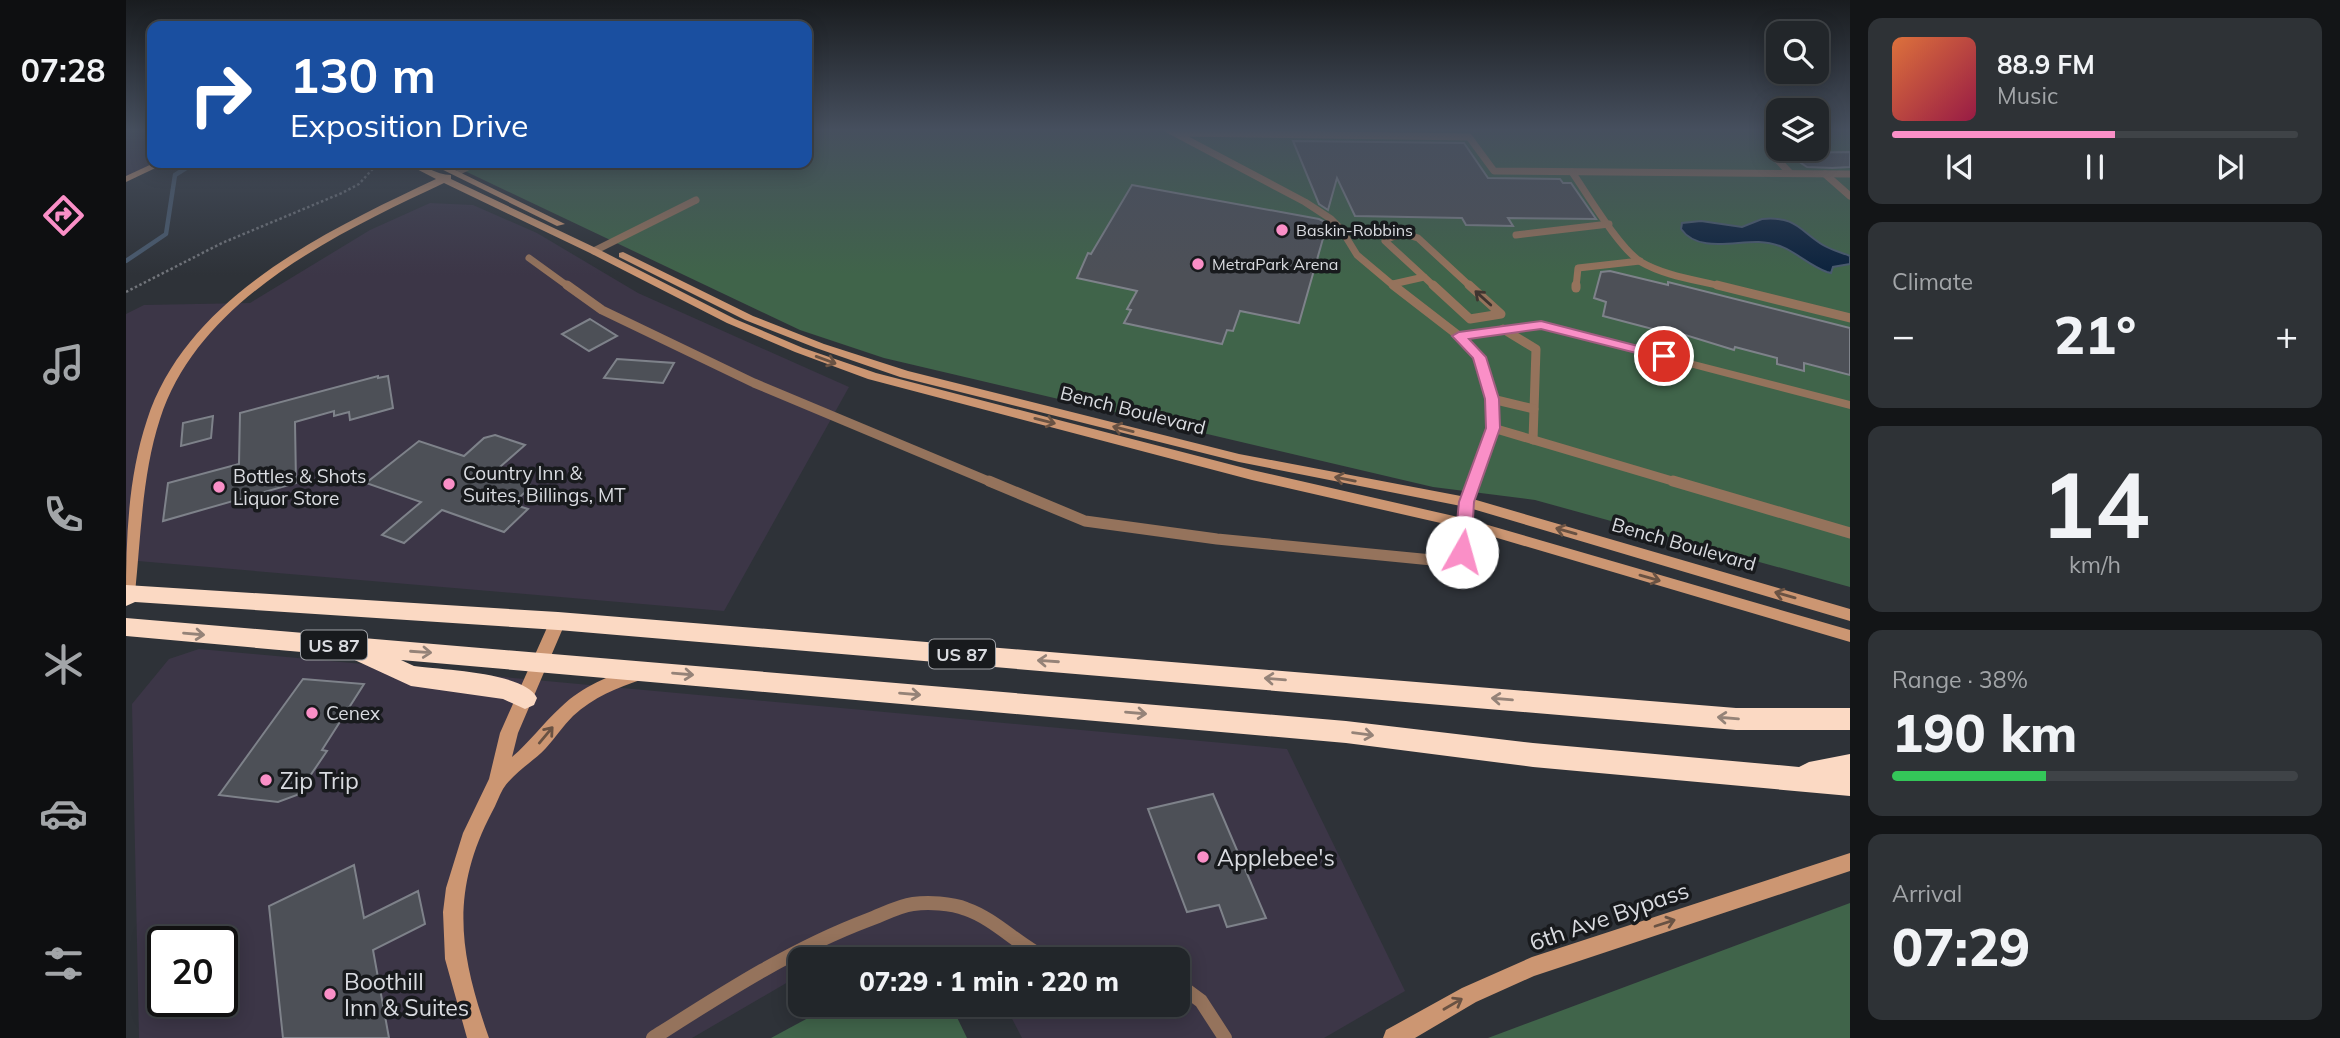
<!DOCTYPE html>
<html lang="en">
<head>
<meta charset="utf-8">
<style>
  :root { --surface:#22262a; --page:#2e3236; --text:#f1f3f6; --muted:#a2a5a8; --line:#3f4347; --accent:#fa8fc7 }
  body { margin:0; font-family:Mulish,sans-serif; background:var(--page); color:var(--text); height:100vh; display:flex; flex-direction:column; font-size:26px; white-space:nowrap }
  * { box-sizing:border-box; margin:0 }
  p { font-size:23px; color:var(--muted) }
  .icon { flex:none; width:38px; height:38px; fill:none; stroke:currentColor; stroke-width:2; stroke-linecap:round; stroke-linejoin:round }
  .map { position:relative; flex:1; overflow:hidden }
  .panel { display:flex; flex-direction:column; gap:18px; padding:18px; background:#131517; width:490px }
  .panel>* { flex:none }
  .hud { position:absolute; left:21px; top:21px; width:665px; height:147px; border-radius:14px; box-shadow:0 4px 18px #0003,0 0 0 2px var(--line); background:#1a4fa0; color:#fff; overflow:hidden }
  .buttons { position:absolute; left:1640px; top:21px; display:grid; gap:14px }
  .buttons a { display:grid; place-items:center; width:63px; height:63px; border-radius:14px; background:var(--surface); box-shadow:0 4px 18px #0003,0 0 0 2px var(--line); font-size:35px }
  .speed { position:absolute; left:21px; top:926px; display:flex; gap:14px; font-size:35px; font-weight:700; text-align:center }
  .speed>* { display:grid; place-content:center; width:91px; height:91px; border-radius:50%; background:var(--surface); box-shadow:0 4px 18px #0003,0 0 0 2px var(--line); line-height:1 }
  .speed .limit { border:4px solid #111; border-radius:10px; background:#fff; color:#111 }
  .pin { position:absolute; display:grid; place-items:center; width:60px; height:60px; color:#fff; margin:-30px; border:4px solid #fff; border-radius:50%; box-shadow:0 2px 7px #0007 }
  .me { position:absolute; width:77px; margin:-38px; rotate:7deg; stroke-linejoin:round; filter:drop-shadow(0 0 5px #0008) }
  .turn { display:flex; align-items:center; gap:24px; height:147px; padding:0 28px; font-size:32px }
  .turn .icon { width:91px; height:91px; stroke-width:2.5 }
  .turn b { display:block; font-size:49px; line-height:60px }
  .big { font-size:52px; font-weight:800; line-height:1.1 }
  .panel .tile { flex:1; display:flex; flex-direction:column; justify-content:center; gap:10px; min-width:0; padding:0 24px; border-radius:14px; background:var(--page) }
  .panel .dial { align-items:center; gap:0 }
  .dial b { font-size:91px; line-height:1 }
  .song { display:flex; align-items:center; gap:21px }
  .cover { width:84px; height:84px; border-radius:10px; background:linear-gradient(135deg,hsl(20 70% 55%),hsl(340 70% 35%)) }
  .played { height:7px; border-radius:4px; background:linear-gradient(90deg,var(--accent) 55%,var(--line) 55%) }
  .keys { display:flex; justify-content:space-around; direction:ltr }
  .heat { display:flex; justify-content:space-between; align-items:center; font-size:38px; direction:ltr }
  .charge { height:10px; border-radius:5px; background:linear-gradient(90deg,#34c759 38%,var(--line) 0) }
  .trip { position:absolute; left:662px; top:947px; width:402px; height:70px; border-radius:14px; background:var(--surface); box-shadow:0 4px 18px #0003,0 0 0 2px var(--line); font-weight:800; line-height:70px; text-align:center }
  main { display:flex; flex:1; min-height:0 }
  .menu { display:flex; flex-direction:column; width:126px; justify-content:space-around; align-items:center; background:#0e0f11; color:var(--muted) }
  .menu .icon { width:49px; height:49px }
  .menu .on { color:var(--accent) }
  .menu b { font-size:32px; color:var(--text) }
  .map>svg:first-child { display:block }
  .commercial { fill:#3c3647; fill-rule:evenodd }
  .green { fill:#40644a }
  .water { fill:#0b223d; stroke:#495a6e; stroke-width:2 }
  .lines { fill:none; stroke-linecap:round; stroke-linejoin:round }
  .stream { stroke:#495a6e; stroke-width:4.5 }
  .building { fill:#4d5057; stroke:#7e828a; stroke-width:2 }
  .path { stroke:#72757b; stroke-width:2.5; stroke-dasharray:2.5 2.5; stroke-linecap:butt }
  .lane-far3 { stroke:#95735c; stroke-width:7 }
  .lane-far2 { stroke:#95735c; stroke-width:9 }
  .lane-far1 { stroke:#95735c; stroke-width:11 }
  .lane { stroke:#95735c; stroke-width:14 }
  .street { fill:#95735c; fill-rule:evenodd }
  .secondary { fill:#cc9672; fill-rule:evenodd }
  .highway { fill:#fbd9c3; fill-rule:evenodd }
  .oneway { stroke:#3e3530 }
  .oneway2 { stroke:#695243 }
  .oneway3 { stroke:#958378 }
  .route { fill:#fa8fc7; stroke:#a25d81; stroke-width:2 }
  .poi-dot { fill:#fa8fc7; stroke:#181a1d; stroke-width:2.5 }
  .labels { text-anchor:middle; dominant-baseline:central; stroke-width:7; stroke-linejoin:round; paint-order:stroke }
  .far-poi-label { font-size:16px; fill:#d9dbe0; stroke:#181a1d; text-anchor:start }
  .shield { fill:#181a1d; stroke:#9fa1a6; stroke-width:2 }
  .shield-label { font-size:18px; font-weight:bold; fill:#d9dbe0 }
  .street-label { font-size:19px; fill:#d9dbe0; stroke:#181a1d }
  .poi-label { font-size:19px; fill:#d9dbe0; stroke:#181a1d; text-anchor:start }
  .near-poi-label { font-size:23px; fill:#d9dbe0; stroke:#181a1d; text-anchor:start }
  .near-street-label { font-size:23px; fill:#d9dbe0; stroke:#181a1d }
</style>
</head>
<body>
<main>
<nav class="menu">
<b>07:28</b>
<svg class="icon on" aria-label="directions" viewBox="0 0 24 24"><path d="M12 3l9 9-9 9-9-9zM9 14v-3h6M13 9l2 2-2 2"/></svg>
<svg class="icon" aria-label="music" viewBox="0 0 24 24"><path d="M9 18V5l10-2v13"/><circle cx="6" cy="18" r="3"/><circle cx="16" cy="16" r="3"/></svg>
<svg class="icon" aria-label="phone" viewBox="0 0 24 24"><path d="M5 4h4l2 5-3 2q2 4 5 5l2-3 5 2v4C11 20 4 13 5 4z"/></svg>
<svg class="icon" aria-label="climate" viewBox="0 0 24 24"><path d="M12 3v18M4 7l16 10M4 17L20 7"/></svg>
<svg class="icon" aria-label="car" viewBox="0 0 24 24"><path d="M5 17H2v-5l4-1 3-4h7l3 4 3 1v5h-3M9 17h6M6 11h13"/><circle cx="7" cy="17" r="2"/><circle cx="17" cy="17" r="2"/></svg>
<svg class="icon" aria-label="filters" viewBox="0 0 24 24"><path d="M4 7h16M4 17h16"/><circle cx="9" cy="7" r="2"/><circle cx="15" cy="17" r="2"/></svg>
</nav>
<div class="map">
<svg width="1724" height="1038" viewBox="0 0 1724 1038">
  <rect width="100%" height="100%" fill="#2e3238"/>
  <g class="commercial">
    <path d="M0,130H26V163H35L0,179Z"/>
    <path d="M304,203L347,205L411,233L512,293L723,387L598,611L0,560V314L18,305L124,303L244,230Z"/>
    <path d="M73,649L1161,749L1279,991L1198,1038H896L879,1005L1052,1004V959H855L851,952L724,946L701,959H674V975L566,1038H13L6,704L43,659ZM37,942H96V1001H37Z"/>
  </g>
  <g class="green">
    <path d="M681,130H1652V149H1690L1691,130H1724V587L1409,500L1307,487L758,358L674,330L322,163H681Z"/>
    <path d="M1724,903V1038H1362Z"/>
    <path d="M708,1004L825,1005L841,1038H645Z"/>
  </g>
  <path class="water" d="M1636,219C1670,216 1673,230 1697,245C1705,250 1715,252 1724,256V264L1707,267L1705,273L1701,272C1675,262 1664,243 1633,242C1609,241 1572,253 1555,229L1556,223L1575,221L1616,227Z"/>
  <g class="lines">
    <path class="stream" d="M0,261L40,234L49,175L68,163"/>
  </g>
  <g class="building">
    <path d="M1167,141L1338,143L1362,178L1434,179L1437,183H1445L1470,219L1382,218L1387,226L1340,225L1336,218L1229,216L1211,178L1202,210L1193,204Z"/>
    <path d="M1724,152V167L1706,168L1681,167L1660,153Z"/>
    <path d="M1006,185L1193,219L1199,222L1195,234L1198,235L1173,323L1114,311L1107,331L1101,330L1096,344L998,323L1005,310L1001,309L1011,291L951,278L962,253L965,254Z"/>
    <path d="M1484,271L1542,285V282L1724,328V375L1678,363V371L1651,364V358L1609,347L1608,350L1553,333V336L1477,316L1480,302L1468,298L1475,272Z"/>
    <path d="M464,319L491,336L463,351L436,334Z"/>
    <path d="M491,359L548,363L537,383L478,378Z"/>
    <path d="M252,376V378L262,376L267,408L224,420L223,412L208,416V411L169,422L170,483L37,521L42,483L113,464L114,413Z"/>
    <path d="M87,416L85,438L55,446L57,423Z"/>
    <path d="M369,435L399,445L367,473L406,486L386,504L402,509L378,532L316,510L278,543L256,535L295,502L240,483L293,441L338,456L358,438Z"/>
    <path d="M177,679L238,684L196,750L201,751L171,795L152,802L93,795Z"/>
    <path d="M1087,794L1140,918L1101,927L1093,905L1061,912L1022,809Z"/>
    <path d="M228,865L238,918L292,891L299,924L247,950L263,1038H157L143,906Z"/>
  </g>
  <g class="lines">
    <path class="path" d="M0,292L96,243L216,193L233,184L252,163"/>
    <g class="lane-far3">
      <path d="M1043,130L1179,202L1205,219L1215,229L1231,255L1269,287"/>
      <path d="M1051,133L1343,137L1368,171L1724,174"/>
      <path d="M1652,139L1644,143L1645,153L1664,173"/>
      <path d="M1446,172C1462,195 1493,248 1515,262C1539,276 1571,280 1598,287"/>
      <path d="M1699,174L1724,196"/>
      <path d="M1390,235L1483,224"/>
      <path d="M468,251L570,200"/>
      <path d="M403,258L443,287"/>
      <path d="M1267,284L1298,277"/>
      <path d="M1309,287L1259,241C1268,234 1282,234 1292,238L1345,287"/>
      <path d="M1450,287L1452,268L1514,261"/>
    </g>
    <g class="lane-far2">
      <path d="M441,285L476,310L628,383L867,483"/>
      <path d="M1267,285L1333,336L1353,357L1366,399L1367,428L1347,483"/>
      <path d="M1307,285L1344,319L1375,314L1343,285"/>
      <path d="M1591,285L1724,318"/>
      <path d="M1450,288V285"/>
      <path d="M1377,329L1410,349L1407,440"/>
      <path d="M1366,399L1408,409"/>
      <path d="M1367,428L1553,483"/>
    </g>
    <g class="lane-far1">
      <path d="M863,481L959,521L1091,539L1306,560L1328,559L1336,552L1340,502L1348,481"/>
      <path d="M1547,481L1724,533"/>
    </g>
    <g class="lane">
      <path d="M1052,984L1075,1001L1099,1038"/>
      <path d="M527,1038C596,994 665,949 742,920C756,915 772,906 787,904C802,902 825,903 840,909C869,919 892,945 921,959"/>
    </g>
    <g class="street">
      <path d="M346,163H358L333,175L325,173Z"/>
      <path d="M1415,322L1724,401V409L1415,328L1333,339L1327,336L1333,333Z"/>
    </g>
    <g class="secondary">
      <path d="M28,163H40L0,182V176Z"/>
      <path d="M279,163C296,162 309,175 325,175V179L472,249L609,319L677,348L750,373L1126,470L1341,519L1724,630V642L1341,529L1126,480L742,379L669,352L601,323L464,253L318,183C212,233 73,298 34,419C16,474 15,536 9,593L6,597L0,598C0,539 2,477 21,420C61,296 202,230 310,179Z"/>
      <path d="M303,163H315L439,224L431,226Z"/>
      <path d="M497,252L627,316L698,344L782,371L1113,454L1340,497L1724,609V621L1340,507L1113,462L774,377L690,348L619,320L493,257V253Z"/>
      <path d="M432,615L437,617L440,621L392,733L386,757C404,742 417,723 435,707C457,686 482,676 511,667L517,669L519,674L517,679C490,688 468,697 447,716C437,726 429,738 420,748C407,762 387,773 377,789C373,796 370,805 366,812C323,894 334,955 363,1038H341L319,959L317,912L320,888L337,833L363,779L374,733L424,621L427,617Z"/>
      <path d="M1724,853V871L1408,976L1350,1002L1289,1038H1257L1260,1030L1336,988L1406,957Z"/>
    </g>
    <g class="highway">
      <path d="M0,585L432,612L1610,708H1724V730H1610L432,630L9,602L0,606Z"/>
      <path d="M0,618L1220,721L1407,743L1673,767L1683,762L1724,754V796L1407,767L1220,743L275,660L288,666C315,670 399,672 411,698L408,705L399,709L377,699L285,686L220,656L0,636Z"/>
    </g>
  </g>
  <defs><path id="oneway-shaft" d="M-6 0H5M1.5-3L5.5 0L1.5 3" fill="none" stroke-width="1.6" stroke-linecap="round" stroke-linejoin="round" transform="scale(1.75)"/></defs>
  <use class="oneway" href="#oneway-shaft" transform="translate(1357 298) rotate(-138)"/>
  <g class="oneway2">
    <use href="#oneway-shaft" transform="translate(700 360) rotate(20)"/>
    <use href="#oneway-shaft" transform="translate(919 421) rotate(14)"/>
    <use href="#oneway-shaft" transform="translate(997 429) rotate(-166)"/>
    <use href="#oneway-shaft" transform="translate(1219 479) rotate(-169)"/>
    <use href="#oneway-shaft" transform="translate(1440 531) rotate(-164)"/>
    <use href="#oneway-shaft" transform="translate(1524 578) rotate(16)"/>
    <use href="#oneway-shaft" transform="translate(1659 595) rotate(-164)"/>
    <use href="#oneway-shaft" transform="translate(420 735) rotate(-50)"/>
    <use href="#oneway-shaft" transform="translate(1539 923) rotate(-18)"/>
    <use href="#oneway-shaft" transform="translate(1327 1004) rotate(-30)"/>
  </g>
  <g class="oneway3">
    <use href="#oneway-shaft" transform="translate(68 634) rotate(5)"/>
    <use href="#oneway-shaft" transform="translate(295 652) rotate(4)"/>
    <use href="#oneway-shaft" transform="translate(922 661) rotate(-176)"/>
    <use href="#oneway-shaft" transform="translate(557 674) rotate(5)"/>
    <use href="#oneway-shaft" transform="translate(1149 679) rotate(-175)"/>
    <use href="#oneway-shaft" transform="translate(784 694) rotate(5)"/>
    <use href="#oneway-shaft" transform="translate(1376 699) rotate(-175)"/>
    <use href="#oneway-shaft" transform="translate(1010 713) rotate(5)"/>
    <use href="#oneway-shaft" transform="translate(1602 718) rotate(-175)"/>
    <use href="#oneway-shaft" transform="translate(1237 734) rotate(7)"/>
  </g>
  <linearGradient id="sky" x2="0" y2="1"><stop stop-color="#191c1f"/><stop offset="0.47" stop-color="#464f5e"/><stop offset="1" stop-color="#464f5e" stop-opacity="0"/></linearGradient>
  <rect width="1724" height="275" fill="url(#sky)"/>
  <path class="route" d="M1415,321L1543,354L1545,356L1538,360L1415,329L1343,339L1360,357L1373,399L1374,428L1348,502L1345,552L1342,556H1330L1328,552L1333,502L1360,428L1359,399L1347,358L1326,336L1333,332Z"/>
  <g class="poi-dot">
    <circle cx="1156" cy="230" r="7"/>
    <circle cx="1072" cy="264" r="7"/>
    <circle cx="323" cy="484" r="7"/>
    <circle cx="93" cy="487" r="7"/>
    <circle cx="186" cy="713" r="7"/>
    <circle cx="140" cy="780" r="7"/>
    <circle cx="1077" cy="857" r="7"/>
    <circle cx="204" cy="994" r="7"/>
  </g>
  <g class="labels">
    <g class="far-poi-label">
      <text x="1170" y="230">Baskin-Robbins</text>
      <text x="1086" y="264">MetraPark Arena</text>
    </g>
    <g class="shield">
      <rect x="175" y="630.5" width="66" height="29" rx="5"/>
      <rect x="803" y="639.5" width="66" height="29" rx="5"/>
    </g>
    <g class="shield-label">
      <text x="208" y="645">US 87</text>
      <text x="836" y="654">US 87</text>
    </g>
    <g class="street-label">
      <text transform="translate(1007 410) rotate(14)">Bench Boulevard</text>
      <text transform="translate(1558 544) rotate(16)">Bench Boulevard</text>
    </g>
    <g class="poi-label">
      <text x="337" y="473">Country Inn &amp;<tspan x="337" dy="22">Suites, Billings, MT</tspan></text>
      <text x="107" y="476">Bottles &amp; Shots<tspan x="107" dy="22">Liquor Store</tspan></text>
      <text x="200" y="713">Cenex</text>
    </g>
    <g class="near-poi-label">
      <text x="154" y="780">Zip Trip</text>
      <text x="1091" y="857">Applebee's</text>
      <text x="218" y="981">Boothill<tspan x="218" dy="26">Inn &amp; Suites</tspan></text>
    </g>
    <g class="near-street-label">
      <text transform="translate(1483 916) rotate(-19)">6th Ave Bypass</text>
    </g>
  </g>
</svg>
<div class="buttons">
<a><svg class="icon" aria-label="search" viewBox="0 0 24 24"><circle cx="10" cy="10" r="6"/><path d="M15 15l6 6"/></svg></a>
<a><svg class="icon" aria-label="layers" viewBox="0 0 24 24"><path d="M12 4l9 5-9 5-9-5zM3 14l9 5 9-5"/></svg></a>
</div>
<div class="speed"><div class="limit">20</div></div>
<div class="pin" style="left:1538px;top:356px;background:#d93025"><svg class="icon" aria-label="arrive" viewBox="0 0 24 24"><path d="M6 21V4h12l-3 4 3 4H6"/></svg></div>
<svg class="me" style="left:1336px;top:552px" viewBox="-20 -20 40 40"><circle r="19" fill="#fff"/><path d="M0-13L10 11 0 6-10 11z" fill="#fa8fc7"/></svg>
<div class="trip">07:29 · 1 min · 220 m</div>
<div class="hud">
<div class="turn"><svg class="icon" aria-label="right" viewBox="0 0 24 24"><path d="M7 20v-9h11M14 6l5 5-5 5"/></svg><div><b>130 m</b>Exposition Drive</div></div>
</div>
</div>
<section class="panel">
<div class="tile">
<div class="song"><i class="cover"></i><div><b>88.9 FM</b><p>Music</p></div></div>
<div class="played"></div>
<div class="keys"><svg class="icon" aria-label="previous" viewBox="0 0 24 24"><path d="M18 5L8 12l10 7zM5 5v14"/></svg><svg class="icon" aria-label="pause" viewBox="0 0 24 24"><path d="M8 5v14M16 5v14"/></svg><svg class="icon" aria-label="next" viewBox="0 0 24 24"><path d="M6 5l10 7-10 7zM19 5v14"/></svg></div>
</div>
<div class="tile"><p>Climate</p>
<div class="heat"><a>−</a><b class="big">21°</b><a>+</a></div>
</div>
<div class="tile dial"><b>14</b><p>km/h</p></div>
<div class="tile"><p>Range · 38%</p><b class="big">190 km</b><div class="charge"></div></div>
<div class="tile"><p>Arrival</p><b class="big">07:29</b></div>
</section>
</main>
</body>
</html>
